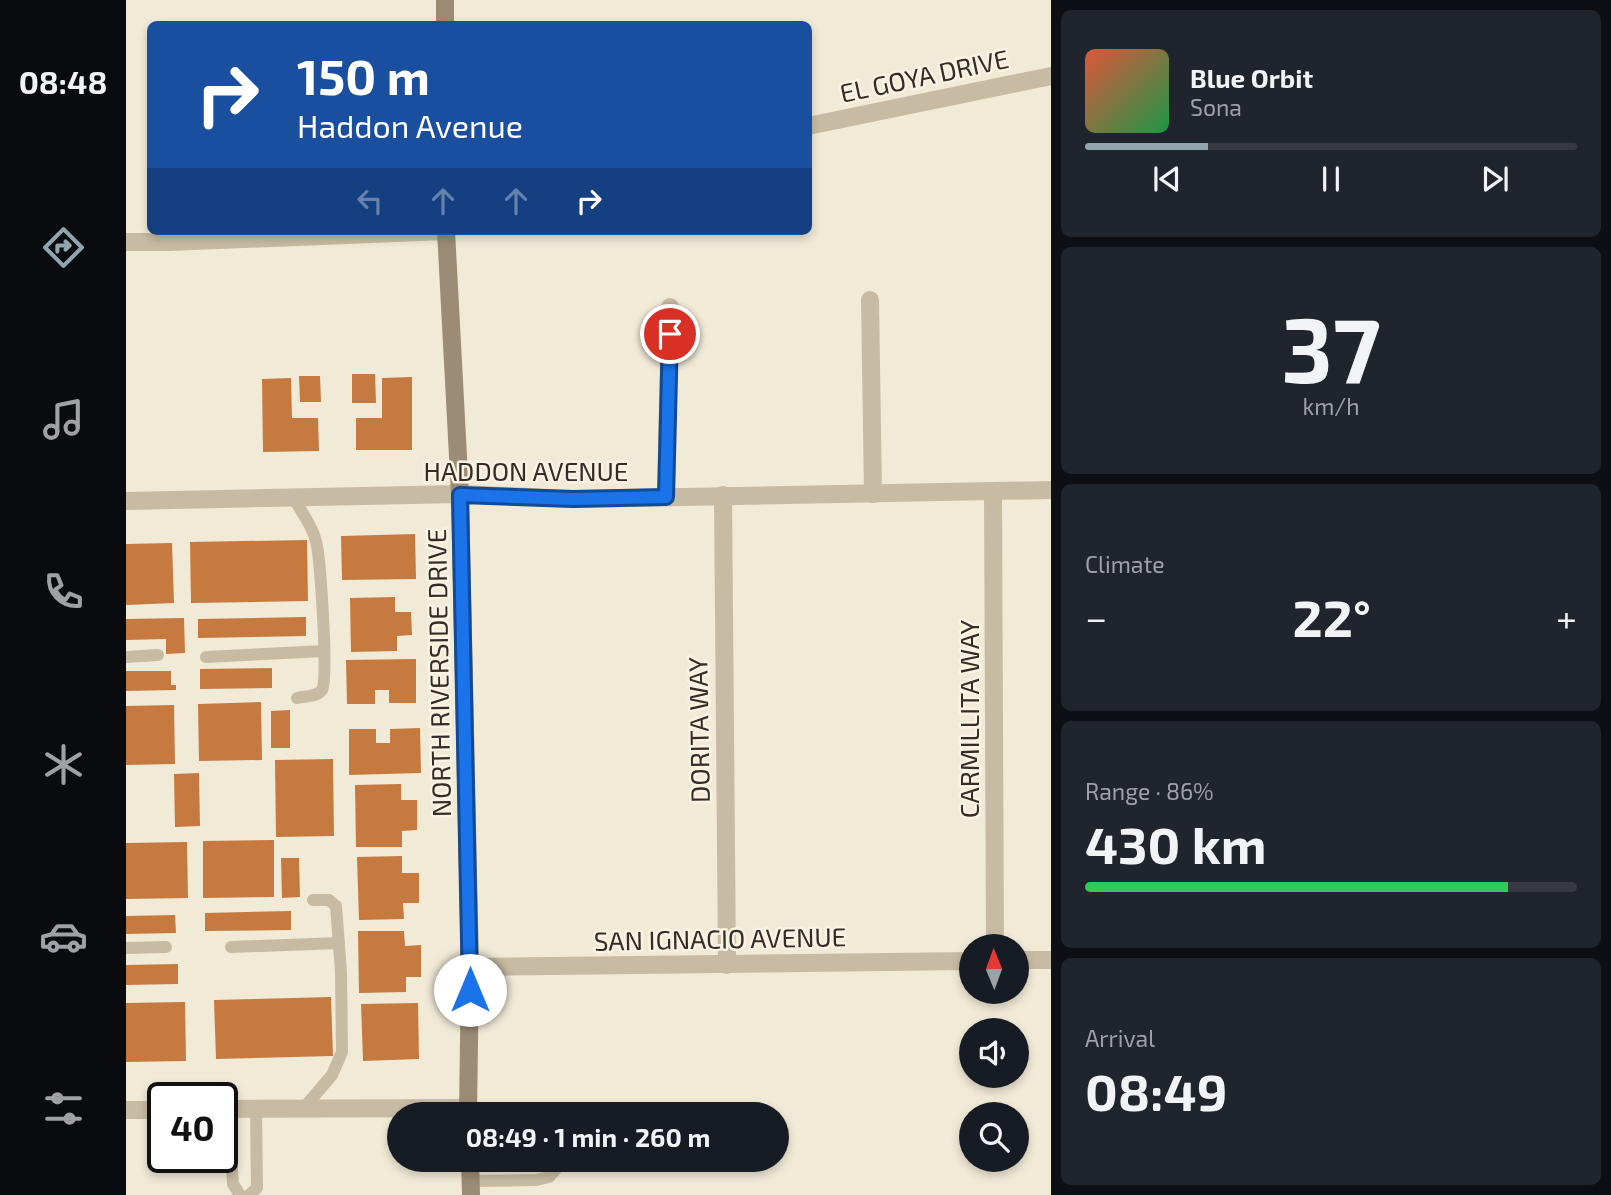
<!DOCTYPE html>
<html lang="en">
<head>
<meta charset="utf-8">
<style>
  :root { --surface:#171b24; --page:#20242c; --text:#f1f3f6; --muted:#9ea1a6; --line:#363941; --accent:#91a5ae }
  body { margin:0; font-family:"Exo 2",sans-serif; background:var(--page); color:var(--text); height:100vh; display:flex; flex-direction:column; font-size:26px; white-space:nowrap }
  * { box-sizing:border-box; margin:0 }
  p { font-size:23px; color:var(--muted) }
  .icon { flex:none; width:38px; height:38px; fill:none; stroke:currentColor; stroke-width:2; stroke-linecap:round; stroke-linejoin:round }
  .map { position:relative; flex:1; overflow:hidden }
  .drawer { display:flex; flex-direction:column; gap:10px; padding:10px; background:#0d0f14; width:560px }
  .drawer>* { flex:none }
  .hud { position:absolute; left:21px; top:21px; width:665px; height:214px; border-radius:10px; box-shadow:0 4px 10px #0003; background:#1a4fa0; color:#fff; overflow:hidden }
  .needle { width:46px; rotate:359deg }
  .controls { position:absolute; left:833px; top:934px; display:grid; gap:14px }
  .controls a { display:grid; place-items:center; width:70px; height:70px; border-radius:50%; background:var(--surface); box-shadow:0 4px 10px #0003; font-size:35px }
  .speed { position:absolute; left:21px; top:1082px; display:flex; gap:14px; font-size:35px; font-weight:700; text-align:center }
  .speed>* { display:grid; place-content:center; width:91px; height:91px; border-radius:50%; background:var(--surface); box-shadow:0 4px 10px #0003; line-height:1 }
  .speed .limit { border:4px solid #111; border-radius:10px; background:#fff; color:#111 }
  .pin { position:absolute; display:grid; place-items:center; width:60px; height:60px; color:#fff; margin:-30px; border:4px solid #fff; border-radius:50%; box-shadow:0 2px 7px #0007 }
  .me { position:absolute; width:77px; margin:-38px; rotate:0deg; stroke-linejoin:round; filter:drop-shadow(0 0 5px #0008) }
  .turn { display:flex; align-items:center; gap:24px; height:147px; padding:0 35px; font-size:32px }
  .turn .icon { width:91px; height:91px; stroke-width:2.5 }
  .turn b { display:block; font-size:49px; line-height:60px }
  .lanes { display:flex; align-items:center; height:66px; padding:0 35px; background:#0003; justify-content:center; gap:35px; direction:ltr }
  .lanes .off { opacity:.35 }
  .big { font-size:52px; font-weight:700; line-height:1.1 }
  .drawer .widget { flex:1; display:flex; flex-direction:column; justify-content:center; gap:10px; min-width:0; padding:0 24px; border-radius:10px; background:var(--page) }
  .drawer .dial { align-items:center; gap:0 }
  .dial b { font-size:91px; line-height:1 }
  .song { display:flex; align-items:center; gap:21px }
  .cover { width:84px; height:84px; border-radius:10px; background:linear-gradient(135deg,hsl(10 70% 55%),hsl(140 70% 35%)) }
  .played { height:7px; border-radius:4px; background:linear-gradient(90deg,var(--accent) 25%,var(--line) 25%) }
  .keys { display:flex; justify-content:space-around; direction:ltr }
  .heat { display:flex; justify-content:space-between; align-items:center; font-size:38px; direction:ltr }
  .charge { height:10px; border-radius:5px; background:linear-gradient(90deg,#34c759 86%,var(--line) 0) }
  .trip { position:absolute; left:261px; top:1102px; width:402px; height:70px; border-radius:35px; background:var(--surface); box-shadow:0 4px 10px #0003; font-weight:700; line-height:70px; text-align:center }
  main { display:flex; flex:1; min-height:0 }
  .dock { display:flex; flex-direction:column; width:126px; justify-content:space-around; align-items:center; background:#090b0e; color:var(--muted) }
  .dock .icon { width:49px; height:49px }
  .dock .on { color:var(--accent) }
  .dock b { font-size:32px; color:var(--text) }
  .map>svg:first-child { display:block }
  .building { fill:#c67a40 }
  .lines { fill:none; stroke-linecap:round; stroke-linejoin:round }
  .lane { stroke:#c8bba4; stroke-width:12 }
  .street { stroke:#c8bba4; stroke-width:18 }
  .secondary { stroke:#9c8b75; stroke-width:18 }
  .route-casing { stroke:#114b97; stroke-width:18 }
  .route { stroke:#1a73e8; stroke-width:12 }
  .labels { text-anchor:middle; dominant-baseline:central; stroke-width:5; stroke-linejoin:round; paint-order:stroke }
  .street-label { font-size:26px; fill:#342d26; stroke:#f9f3e3 }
</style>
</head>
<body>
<main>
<nav class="dock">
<b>08:48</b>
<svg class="icon on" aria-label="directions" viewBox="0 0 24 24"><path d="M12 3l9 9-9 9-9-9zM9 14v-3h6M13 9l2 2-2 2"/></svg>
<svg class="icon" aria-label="music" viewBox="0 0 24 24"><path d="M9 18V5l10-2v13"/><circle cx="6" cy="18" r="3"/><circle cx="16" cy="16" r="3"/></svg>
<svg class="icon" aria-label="phone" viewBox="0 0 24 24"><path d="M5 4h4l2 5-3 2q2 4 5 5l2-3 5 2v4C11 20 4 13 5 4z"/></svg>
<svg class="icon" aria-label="climate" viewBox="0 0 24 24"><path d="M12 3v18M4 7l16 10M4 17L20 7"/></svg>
<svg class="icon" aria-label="car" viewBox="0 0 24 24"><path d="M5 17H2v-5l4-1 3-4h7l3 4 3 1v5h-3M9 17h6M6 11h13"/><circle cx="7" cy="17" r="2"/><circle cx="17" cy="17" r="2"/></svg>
<svg class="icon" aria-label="filters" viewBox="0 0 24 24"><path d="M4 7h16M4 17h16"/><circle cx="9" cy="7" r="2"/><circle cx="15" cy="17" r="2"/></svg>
</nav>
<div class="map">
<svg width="925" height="1195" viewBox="0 0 925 1195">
  <rect width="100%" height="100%" fill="#f1ead7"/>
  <g class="building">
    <path d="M226,374H249L250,403H226Z"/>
    <path d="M173,376H194L195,402H174Z"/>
    <path d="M286,377V450H230V418H256V378Z"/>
    <path d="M165,378L166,418H192L193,451L137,452L136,379Z"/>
    <path d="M289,534L290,579L216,580L215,536Z"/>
    <path d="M181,540L182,601L65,603L64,542Z"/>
    <path d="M46,543L48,603L0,605V544Z"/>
    <path d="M269,597V612H285L286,635L271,636V651L225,652L224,598Z"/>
    <path d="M180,617V636L72,638V619Z"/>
    <path d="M58,618L59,653L40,654V639L0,640V619Z"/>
    <path d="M290,659V703H263V690H249V704H221L220,660Z"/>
    <path d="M146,668V688L74,689V669Z"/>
    <path d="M0,671H45V685H50V690L0,691Z"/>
    <path d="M135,702L136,760L73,761L72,704Z"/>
    <path d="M48,705L49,764L0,765V706Z"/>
    <path d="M164,710V748H145V711Z"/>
    <path d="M294,728L295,773L223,775V729H250V743H264V729Z"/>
    <path d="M207,759L208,836L150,837L149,760Z"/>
    <path d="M73,773L74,826L49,827L48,774Z"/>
    <path d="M275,784V800H291V830L276,831V847H230L229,785Z"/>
    <path d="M148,840V897L77,898V841Z"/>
    <path d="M61,842L62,898L0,899V843Z"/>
    <path d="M276,856V873H293V903H277L278,919L233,920L231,857Z"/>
    <path d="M155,858H173L174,897L156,898Z"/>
    <path d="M165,911V930L79,931V913Z"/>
    <path d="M49,915L50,933L0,934V916Z"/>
    <path d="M232,931H278L279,946L295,945V977H280V992L233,993Z"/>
    <path d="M52,964V984L0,985V965Z"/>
    <path d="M205,997L207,1056L90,1059L88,1000Z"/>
    <path d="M59,1002L60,1061L0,1062V1003Z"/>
    <path d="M292,1003L293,1059L237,1061L235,1004Z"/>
  </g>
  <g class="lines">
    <g class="lane">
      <path d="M167,497C176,513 188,528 191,546C194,562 203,682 196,690C191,697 179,696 171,698"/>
      <path d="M0,657L32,655"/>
      <path d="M80,657L198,651"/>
      <path d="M105,947L213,943"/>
      <path d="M0,948L40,947"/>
      <path d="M102,1109L107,1184L114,1195"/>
      <path d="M177,1109L206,1075L216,1052L215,972L210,906L203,900H187"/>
      <path d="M345,1181L410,1180L423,1177L430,1169V1160"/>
      <path d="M123,1195L131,1188L130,1109"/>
    </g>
    <g class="street">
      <path d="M682,126L925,76"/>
      <path d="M0,242H44L320,231"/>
      <path d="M744,300L747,494"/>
      <path d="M867,491L869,947"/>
      <path d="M597,495L601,965"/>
      <path d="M540,497L544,307"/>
      <path d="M0,501L334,494L447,499L925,490"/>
      <path d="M891,960H925"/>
      <path d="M344,967L845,961"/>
      <path d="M96,1109L342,1108"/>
      <path d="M0,1110H37"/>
    </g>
    <g class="secondary">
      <path d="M319,0V24"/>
      <path d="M320,231L334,494L344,967L342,1115"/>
      <path d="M344,1160L345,1195"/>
    </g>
  </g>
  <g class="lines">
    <defs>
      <path id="route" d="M344,990L334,495L447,499L540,497L544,334"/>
    </defs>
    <use href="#route" class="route-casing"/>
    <use href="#route" class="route"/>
  </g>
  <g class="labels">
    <g class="street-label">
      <text transform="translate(798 75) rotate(-12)">EL GOYA DRIVE</text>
      <text x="400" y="470">HADDON AVENUE</text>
      <text transform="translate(312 673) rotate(-91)">NORTH RIVERSIDE DRIVE</text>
      <text transform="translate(842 719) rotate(-90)">CARMILLITA WAY</text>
      <text transform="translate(572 730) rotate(-91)">DORITA WAY</text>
      <text transform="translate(594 938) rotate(-1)">SAN IGNACIO AVENUE</text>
    </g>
  </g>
</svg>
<div class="controls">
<a><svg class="needle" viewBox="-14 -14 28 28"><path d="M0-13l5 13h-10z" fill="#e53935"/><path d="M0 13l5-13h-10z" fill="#9ea1a6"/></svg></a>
<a><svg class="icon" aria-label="sound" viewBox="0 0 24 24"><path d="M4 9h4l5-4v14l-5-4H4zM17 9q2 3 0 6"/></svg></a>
<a><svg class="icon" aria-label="search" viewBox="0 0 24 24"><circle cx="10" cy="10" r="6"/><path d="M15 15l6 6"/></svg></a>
</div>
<div class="speed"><div class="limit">40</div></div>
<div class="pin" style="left:544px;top:334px;background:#d93025"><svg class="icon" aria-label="arrive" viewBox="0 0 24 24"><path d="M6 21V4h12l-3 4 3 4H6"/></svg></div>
<svg class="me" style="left:344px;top:990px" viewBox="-20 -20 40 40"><circle r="19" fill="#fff"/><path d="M0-13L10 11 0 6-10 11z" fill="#1a73e8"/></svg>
<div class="trip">08:49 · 1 min · 260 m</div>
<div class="hud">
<div class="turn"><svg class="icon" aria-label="right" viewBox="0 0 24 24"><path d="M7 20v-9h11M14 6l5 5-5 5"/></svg><div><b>150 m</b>Haddon Avenue</div></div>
<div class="lanes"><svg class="icon off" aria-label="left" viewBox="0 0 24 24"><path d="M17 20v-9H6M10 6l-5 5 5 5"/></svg><svg class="icon off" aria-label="ahead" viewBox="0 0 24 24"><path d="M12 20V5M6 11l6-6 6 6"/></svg><svg class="icon off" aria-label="ahead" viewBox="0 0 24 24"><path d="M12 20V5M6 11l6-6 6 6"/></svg><svg class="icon" aria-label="right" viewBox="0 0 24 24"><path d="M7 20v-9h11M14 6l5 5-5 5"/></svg></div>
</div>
</div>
<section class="drawer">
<div class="widget">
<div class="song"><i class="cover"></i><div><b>Blue Orbit</b><p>Sona</p></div></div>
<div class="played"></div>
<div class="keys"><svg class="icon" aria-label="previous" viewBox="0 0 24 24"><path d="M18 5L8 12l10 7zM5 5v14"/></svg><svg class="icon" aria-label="pause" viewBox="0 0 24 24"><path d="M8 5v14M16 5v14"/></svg><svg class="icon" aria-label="next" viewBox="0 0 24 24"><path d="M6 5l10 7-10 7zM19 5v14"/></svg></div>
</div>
<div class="widget dial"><b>37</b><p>km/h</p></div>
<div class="widget"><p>Climate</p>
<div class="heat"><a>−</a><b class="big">22°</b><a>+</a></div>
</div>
<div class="widget"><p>Range · 86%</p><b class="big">430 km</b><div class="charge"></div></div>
<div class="widget"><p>Arrival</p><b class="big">08:49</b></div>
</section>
</main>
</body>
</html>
